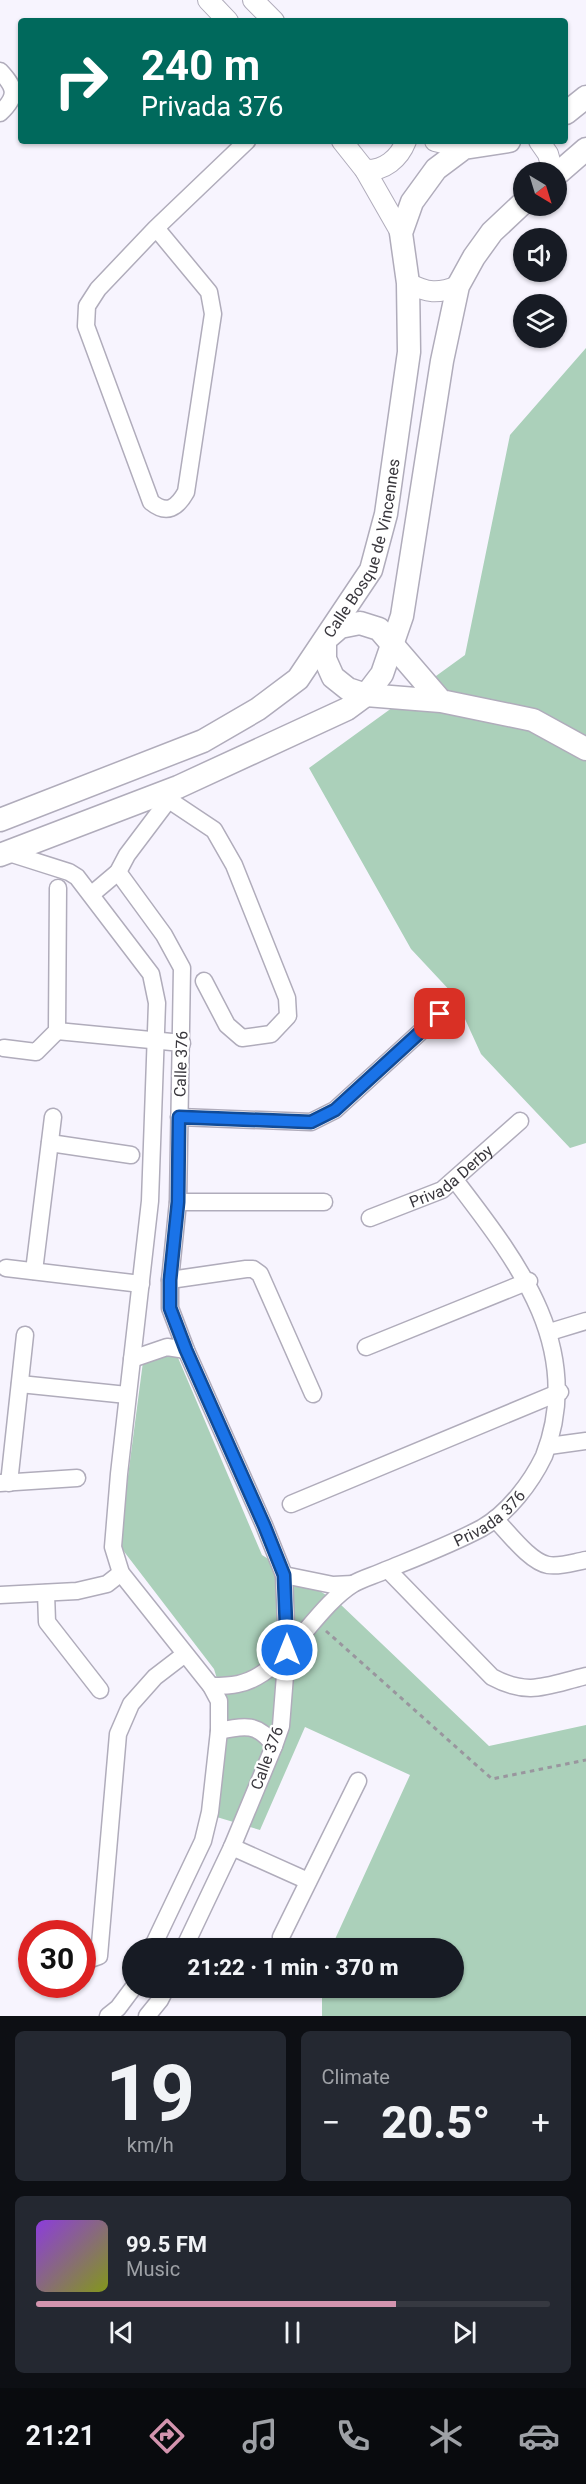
<!DOCTYPE html>
<html lang="en">
<head>
<meta charset="utf-8">
<style>
  :root { --surface:#171b24; --page:#242831; --text:#f1f3f6; --muted:#9ea1a6; --line:#363941; --accent:#d394ae }
  body { margin:0; font-family:Roboto,sans-serif; background:var(--page); color:var(--text); height:100vh; display:flex; flex-direction:column; font-size:22px; white-space:nowrap }
  * { box-sizing:border-box; margin:0 }
  p { font-size:20px; color:var(--muted) }
  .icon { flex:none; width:33px; height:33px; fill:none; stroke:currentColor; stroke-width:2; stroke-linecap:round; stroke-linejoin:round }
  .map { position:relative; height:2016px; overflow:hidden }
  .side { display:flex; flex-direction:column; gap:15px; padding:15px; background:#0d0f14; flex:1 }
  .side>* { flex:none }
  .top-card { position:absolute; left:18px; top:18px; width:550px; height:126px; border-radius:6px; box-shadow:0 2px 4px #0004; background:#00695c; color:#fff; overflow:hidden }
  .needle { width:39px; rotate:142deg }
  .controls { position:absolute; left:513px; top:162px; display:grid; gap:12px }
  .controls a { display:grid; place-items:center; width:54px; height:54px; border-radius:50%; background:var(--surface); box-shadow:0 2px 4px #0004; font-size:30px }
  .speed { position:absolute; left:18px; top:1920px; display:flex; gap:12px; font-size:30px; font-weight:700; text-align:center }
  .speed>* { display:grid; place-content:center; width:78px; height:78px; border-radius:50%; background:var(--surface); box-shadow:0 2px 4px #0004; line-height:1 }
  .speed .limit { border:9px solid #d22; background:#fff; color:#111 }
  .pin { position:absolute; display:grid; place-items:center; width:51px; height:51px; color:#fff; margin:-26px; border-radius:12px; box-shadow:0 3px 9px #0006 }
  .me { position:absolute; width:66px; margin:-33px; rotate:0deg; stroke-linejoin:round; filter:drop-shadow(0 0 4px #0008) }
  .turn { display:flex; align-items:center; gap:21px; height:126px; padding:0 24px; font-size:27px }
  .turn .icon { width:78px; height:78px; stroke-width:2.5 }
  .turn b { display:block; font-size:42px; line-height:51px }
  .big { font-size:45px; font-weight:800; line-height:1.1 }
  .side .tile { flex:1; display:flex; flex-direction:column; justify-content:center; gap:9px; min-width:0; padding:0 21px; border-radius:9px; background:var(--page) }
  .side .dial { align-items:center; gap:0 }
  .dial b { font-size:78px; line-height:1 }
  .song { display:flex; align-items:center; gap:18px }
  .cover { width:72px; height:72px; border-radius:9px; background:linear-gradient(135deg,hsl(270 70% 55%),hsl(70 70% 35%)) }
  .played { height:6px; border-radius:3px; background:linear-gradient(90deg,var(--accent) 70%,var(--line) 70%) }
  .keys { display:flex; justify-content:space-around; direction:ltr }
  .heat { display:flex; justify-content:space-between; align-items:center; font-size:33px; direction:ltr }
  .side .tiles { flex:1; display:grid; gap:15px; grid-template-columns:1fr 1fr }
  .tile:last-child { grid-column:span 2 }
  .trip { position:absolute; left:122px; top:1938px; width:342px; height:60px; border-radius:30px; background:var(--surface); box-shadow:0 2px 4px #0004; font-weight:800; line-height:60px; text-align:center }
  .menu { display:flex; height:96px; justify-content:space-around; align-items:center; background:#090b0e; color:var(--muted) }
  .menu .icon { width:42px; height:42px }
  .menu .on { color:var(--accent) }
  .menu b { font-size:27px; color:var(--text) }
  .map>svg:first-child { display:block }
  .green { fill:#abd0ba }
  .lines { fill:none; stroke-linecap:round; stroke-linejoin:round }
  .minor-casing { stroke:#b0acbb; stroke-width:19 }
  .tertiary-casing { stroke:#b0acbb; stroke-width:22 }
  .secondary-casing { stroke:#b0acbb; stroke-width:25 }
  .path { stroke:#99969e; stroke-width:3; stroke-dasharray:4.5 4.5; stroke-linecap:butt }
  .minor { stroke:#fff; stroke-width:16 }
  .tertiary { stroke:#fff; stroke-width:20 }
  .secondary { stroke:#fff; stroke-width:22 }
  .route-casing { stroke:#114b97; stroke-width:15 }
  .route { stroke:#1a73e8; stroke-width:10 }
  .labels { text-anchor:middle; dominant-baseline:central; stroke-width:4.5; stroke-linejoin:round; paint-order:stroke }
  .street-label { font-size:16px; fill:#39373d; stroke:#fff }
</style>
</head>
<body>
<div class="map">
<svg width="586" height="2016" viewBox="0 0 586 2016">
  <rect width="100%" height="100%" fill="#f7f4fe"/>
  <g class="green">
    <path d="M586,348V1143L570,1148L481,1054L454,995L411,949L309,768L465,655L510,435Z"/>
    <path d="M176,1353L262,1555L339,1603L489,1746L586,1725V2016H322V1988H453V1948H331L410,1775L305,1727L260,1830L210,1815L226,1708L214,1669L119,1545L144,1354Z"/>
  </g>
  <g class="lines">
    <defs>
      <g id="minor">
        <path d="M0,71C16,88 18,96 0,113"/>
        <path d="M156,228L209,292L213,314L186,492C177,508 167,515 151,502L86,326L87,306L98,289L156,228L247,141"/>
        <path d="M169,800L214,830L234,865L287,998L288,1016L271,1034L242,1038L227,1025L204,981"/>
        <path d="M6,852L69,872L77,877L151,974L157,1003L150,1201L119,1474L113,1547L121,1573L211,1686L219,1701V1731L210,1812L203,1841L152,1948"/>
        <path d="M118,872L164,935L182,968L178,1202L170,1280V1308L186,1350L264,1525L284,1575L287,1650L281,1726L274,1746L232,1847L184,1948"/>
        <path d="M92,894L118,872L127,855L176,790"/>
        <path d="M57,1031L182,1043"/>
        <path d="M4,1048L36,1052L57,1031L58,888"/>
        <path d="M179,1117L311,1122L335,1110L440,1014"/>
        <path d="M50,1143L131,1155"/>
        <path d="M178,1202H324"/>
        <path id="s1" d="M370,1218L442,1190L520,1121"/>
        <path d="M6,1268L141,1284"/>
        <path d="M34,1271L53,1117"/>
        <path d="M170,1280L246,1269H253L260,1274L313,1394"/>
        <path d="M553,1331L586,1321"/>
        <path d="M366,1347L529,1281"/>
        <path d="M132,1359L167,1347L186,1350"/>
        <path d="M20,1384L127,1395"/>
        <path d="M549,1446L586,1441"/>
        <path d="M0,1483L77,1478"/>
        <path d="M9,1483L25,1335"/>
        <path d="M291,1504L560,1392"/>
        <path d="M495,1519C508,1532 530,1562 548,1565C561,1567 574,1562 586,1560"/>
        <path d="M388,1570L492,1677C529,1697 548,1685 586,1676"/>
        <path d="M284,1575L333,1585L353,1584"/>
        <path d="M46,1593L47,1622L100,1690"/>
        <path d="M0,1595L77,1591L107,1584L121,1573"/>
        <path id="s2" d="M211,1686C220,1686 229,1686 238,1684C284,1675 312,1610 353,1584C363,1578 376,1575 386,1570C418,1557 452,1544 482,1528C508,1513 531,1483 544,1456C586,1348 517,1261 455,1180"/>
        <path d="M219,1731C244,1725 259,1723 274,1746"/>
        <path d="M232,1847L308,1881"/>
        <path d="M281,1937L358,1781"/>
        <path d="M82,1962L99,1956L118,1734L131,1704L155,1677L185,1654"/>
        <path d="M108,2016L118,2008L133,1988"/>
        <path d="M147,2016L160,2000L166,1988"/>
      </g>
      <g id="tertiary">
        <path d="M208,0L228,21"/>
        <path d="M253,0L274,21"/>
        <path d="M342,141L365,170L401,233"/>
        <path d="M435,141L464,148"/>
        <path d="M539,141L548,154L553,172"/>
        <path d="M365,170C384,171 399,159 406,141"/>
        <path d="M408,283C427,293 438,294 458,286"/>
      </g>
      <g id="secondary">
        <path d="M566,113L586,97"/>
        <path d="M556,175L586,149"/>
        <path d="M441,701L379,629L360,623L340,627L325,640V659L333,677L348,689L366,695L441,701L533,720L586,749"/>
        <path id="s3" d="M0,820L203,741L258,709L298,679L371,570L386,514L409,352L408,283L401,233L412,202L436,169L464,148L509,141"/>
        <path d="M0,855L178,787L347,709L366,695L382,674L402,616L442,361L458,286L474,257L492,232L524,202"/>
      </g>
    </defs>
    <use href="#minor" class="minor-casing"/>
    <use href="#tertiary" class="tertiary-casing"/>
    <use href="#secondary" class="secondary-casing"/>
    <path class="path" d="M326,1631L492,1779L586,1760"/>
    <use href="#minor" class="minor"/>
    <use href="#tertiary" class="tertiary"/>
    <use href="#secondary" class="secondary"/>
  </g>
  <g class="lines">
    <defs>
      <path id="route" d="M287,1650L284,1575L264,1525L186,1350L170,1308V1280L178,1202L179,1117L311,1122L335,1110L440,1014"/>
    </defs>
    <use href="#route" class="route-casing"/>
    <use href="#route" class="route"/>
  </g>
  <g class="labels">
    <g class="street-label">
      <text stroke="none"><textPath href="#s3" startOffset="480">Calle Bosque de Vincennes</textPath></text>
      <text transform="translate(181 1064) rotate(-88)">Calle 376</text>
      <text stroke="none"><textPath href="#s1" startOffset="92">Privada Derby</textPath></text>
      <text stroke="none"><textPath href="#s2" startOffset="334">Privada 376</textPath></text>
      <text transform="translate(267 1758) rotate(-70)">Calle 376</text>
    </g>
  </g>
</svg>
<div class="controls">
<a><svg class="needle" viewBox="-14 -14 28 28"><path d="M0-13l5 13h-10z" fill="#e53935"/><path d="M0 13l5-13h-10z" fill="#9ea1a6"/></svg></a>
<a><svg class="icon" aria-label="sound" viewBox="0 0 24 24"><path d="M4 9h4l5-4v14l-5-4H4zM17 9q2 3 0 6"/></svg></a>
<a><svg class="icon" aria-label="layers" viewBox="0 0 24 24"><path d="M12 4l9 5-9 5-9-5zM3 14l9 5 9-5"/></svg></a>
</div>
<div class="speed"><div class="limit">30</div></div>
<div class="pin" style="left:440px;top:1014px;background:#d93025"><svg class="icon" aria-label="arrive" viewBox="0 0 24 24"><path d="M6 21V4h12l-3 4 3 4H6"/></svg></div>
<svg class="me" style="left:287px;top:1650px" viewBox="-20 -20 40 40"><circle r="17" fill="#1a73e8" stroke="#fff" stroke-width="3"/><path d="M0-11L8 9 0 5-8 9z" fill="#fff"/></svg>
<div class="trip">21:22 · 1 min · 370 m</div>
<div class="top-card">
<div class="turn"><svg class="icon" aria-label="right" viewBox="0 0 24 24"><path d="M7 20v-9h11M14 6l5 5-5 5"/></svg><div><b>240 m</b>Privada 376</div></div>
</div>
</div>
<section class="side">
<div class="tiles">
<div class="tile dial"><b>19</b><p>km/h</p></div>
<div class="tile"><p>Climate</p>
<div class="heat"><a>−</a><b class="big">20.5°</b><a>+</a></div>
</div>
<div class="tile">
<div class="song"><i class="cover"></i><div><b>99.5 FM</b><p>Music</p></div></div>
<div class="played"></div>
<div class="keys"><svg class="icon" aria-label="previous" viewBox="0 0 24 24"><path d="M18 5L8 12l10 7zM5 5v14"/></svg><svg class="icon" aria-label="pause" viewBox="0 0 24 24"><path d="M8 5v14M16 5v14"/></svg><svg class="icon" aria-label="next" viewBox="0 0 24 24"><path d="M6 5l10 7-10 7zM19 5v14"/></svg></div>
</div>
</div>
</section>
<nav class="menu">
<b>21:21</b>
<svg class="icon on" aria-label="directions" viewBox="0 0 24 24"><path d="M12 3l9 9-9 9-9-9zM9 14v-3h6M13 9l2 2-2 2"/></svg>
<svg class="icon" aria-label="music" viewBox="0 0 24 24"><path d="M9 18V5l10-2v13"/><circle cx="6" cy="18" r="3"/><circle cx="16" cy="16" r="3"/></svg>
<svg class="icon" aria-label="phone" viewBox="0 0 24 24"><path d="M5 4h4l2 5-3 2q2 4 5 5l2-3 5 2v4C11 20 4 13 5 4z"/></svg>
<svg class="icon" aria-label="climate" viewBox="0 0 24 24"><path d="M12 3v18M4 7l16 10M4 17L20 7"/></svg>
<svg class="icon" aria-label="car" viewBox="0 0 24 24"><path d="M5 17H2v-5l4-1 3-4h7l3 4 3 1v5h-3M9 17h6M6 11h13"/><circle cx="7" cy="17" r="2"/><circle cx="17" cy="17" r="2"/></svg>
</nav>
</body>
</html>
